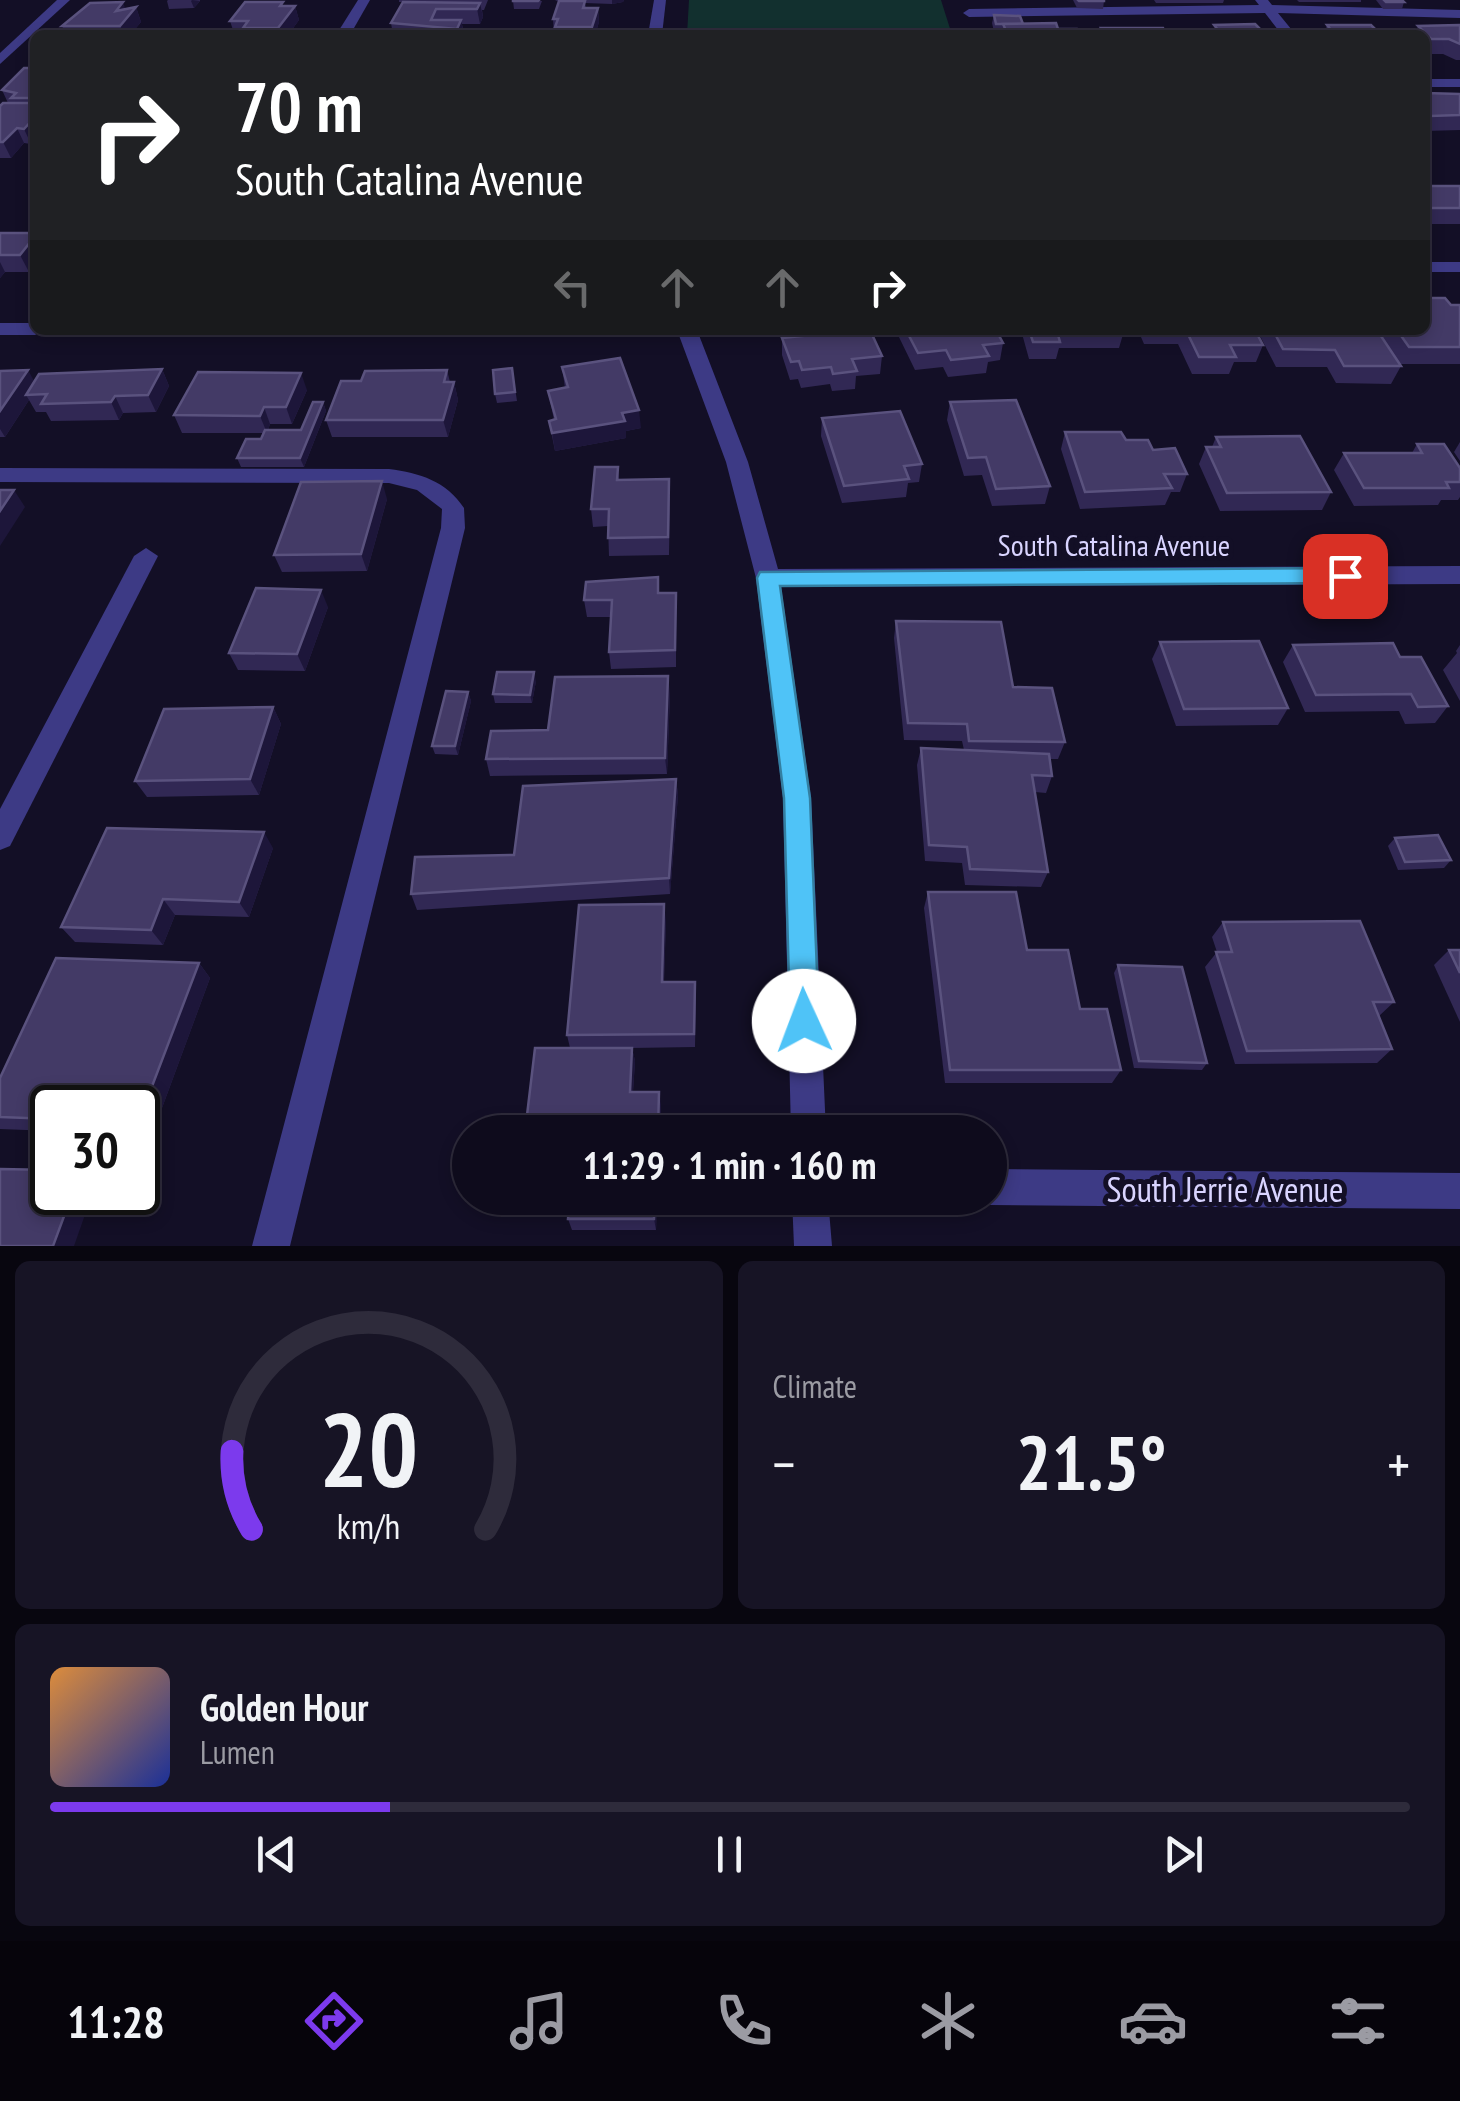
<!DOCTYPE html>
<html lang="en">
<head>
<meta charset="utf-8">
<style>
  :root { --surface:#0e0b1c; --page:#171425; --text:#f1f3f6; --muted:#9b9ba3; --line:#2e2b3b; --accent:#7c3aed }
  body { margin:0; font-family:"PT Sans Narrow",sans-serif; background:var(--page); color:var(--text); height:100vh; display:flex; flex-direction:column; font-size:38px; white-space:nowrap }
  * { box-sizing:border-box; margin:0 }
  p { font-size:32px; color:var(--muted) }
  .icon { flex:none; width:55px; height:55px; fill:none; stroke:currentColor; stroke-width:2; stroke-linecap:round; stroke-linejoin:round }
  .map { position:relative; height:1246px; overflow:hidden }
  .sheet { display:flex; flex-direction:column; gap:15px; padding:15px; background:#08060f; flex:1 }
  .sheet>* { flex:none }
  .banner { position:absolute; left:30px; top:30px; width:1400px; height:305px; border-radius:15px; box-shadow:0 5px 15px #0003,0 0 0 2px var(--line); background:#202124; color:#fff; overflow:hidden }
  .speed { position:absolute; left:30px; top:1085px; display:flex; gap:20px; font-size:50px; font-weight:700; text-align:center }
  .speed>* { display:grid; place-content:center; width:130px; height:130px; border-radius:50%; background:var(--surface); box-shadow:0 5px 15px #0003,0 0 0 2px var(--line); line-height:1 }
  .speed .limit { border:5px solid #111; border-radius:15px; background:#fff; color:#111 }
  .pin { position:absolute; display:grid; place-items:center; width:85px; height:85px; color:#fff; margin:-42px; border-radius:20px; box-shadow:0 5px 15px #0006 }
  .me { position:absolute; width:110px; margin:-55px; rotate:358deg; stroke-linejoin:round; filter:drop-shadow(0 0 8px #0008) }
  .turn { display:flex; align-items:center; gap:35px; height:210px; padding:0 40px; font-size:45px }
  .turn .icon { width:130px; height:130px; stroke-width:2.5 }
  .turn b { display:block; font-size:70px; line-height:85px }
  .lanes { display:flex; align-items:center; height:95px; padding:0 40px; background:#0003; justify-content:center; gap:50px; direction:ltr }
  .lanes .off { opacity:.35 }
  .big { font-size:75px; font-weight:800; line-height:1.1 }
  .sheet .card { flex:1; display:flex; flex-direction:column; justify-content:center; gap:15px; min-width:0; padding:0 35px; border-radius:15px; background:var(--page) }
  .sheet .dial { align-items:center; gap:0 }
  .dial svg { height:260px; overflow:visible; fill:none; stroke:var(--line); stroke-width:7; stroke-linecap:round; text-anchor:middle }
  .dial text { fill:var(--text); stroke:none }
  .song { display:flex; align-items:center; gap:30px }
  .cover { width:120px; height:120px; border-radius:15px; background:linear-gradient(135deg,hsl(30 70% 55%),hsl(230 70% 35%)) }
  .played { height:10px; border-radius:5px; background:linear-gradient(90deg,var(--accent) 25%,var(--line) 25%) }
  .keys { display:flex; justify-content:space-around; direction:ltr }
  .heat { display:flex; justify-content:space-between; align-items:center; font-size:55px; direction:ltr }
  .sheet .tiles { flex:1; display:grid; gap:15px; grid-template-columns:1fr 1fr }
  .card:last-child { grid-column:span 2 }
  .trip { position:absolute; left:452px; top:1115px; width:555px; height:100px; border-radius:50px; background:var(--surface); box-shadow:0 5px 15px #0003,0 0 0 2px var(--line); font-weight:800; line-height:100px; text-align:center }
  .dock { display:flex; height:160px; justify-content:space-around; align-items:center; background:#06040b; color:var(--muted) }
  .dock .icon { width:70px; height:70px }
  .dock .current { color:var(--accent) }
  .dock b { font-size:45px; color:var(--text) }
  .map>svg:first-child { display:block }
  .green { fill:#12302f }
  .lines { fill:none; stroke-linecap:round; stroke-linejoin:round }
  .minor { fill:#3d3a85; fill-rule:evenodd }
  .wall { fill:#312854 }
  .shaded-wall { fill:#1d163a }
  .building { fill:#433a66; stroke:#5a527e; stroke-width:2.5 }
  .route { fill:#4fc3f7; stroke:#337fa1; stroke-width:2.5 }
  .labels { text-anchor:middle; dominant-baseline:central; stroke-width:10; stroke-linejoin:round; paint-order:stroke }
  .street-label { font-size:30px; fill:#d9d4ff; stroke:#130f26 }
  .near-street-label { font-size:35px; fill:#d9d4ff; stroke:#130f26 }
</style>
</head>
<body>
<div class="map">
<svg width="1460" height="1246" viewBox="0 0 1460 1246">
  <rect width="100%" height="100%" fill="#130f26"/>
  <path class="green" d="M689,0H941L952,35H687Z"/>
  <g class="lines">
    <g class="minor">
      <path d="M57,0H70L0,64V53Z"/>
      <path d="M358,0H370L350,35H336Z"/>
      <path d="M654,0H666L662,35H648Z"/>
      <path d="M1255,0H1268L1272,5L1460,10V18L1278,13L1296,35H1282L1265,13L969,17L963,13L969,9L1259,5Z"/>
      <rect x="1425" y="79" width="35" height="8"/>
      <rect x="1425" y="262" width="35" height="10"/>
      <path d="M0,323H35V330H44L35,335H0Z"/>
      <path d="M453,330H495C486,339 462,339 453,330Z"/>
      <path d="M677,330H697L748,462L778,569L1460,566V584L781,587L811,798L826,1132H791L783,798L756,578L726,462Z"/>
      <path d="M0,468L389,469C420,473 446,481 464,508L465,528L290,1246H252L441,528L442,509L417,490L389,483L0,482Z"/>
      <path d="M146,548L158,556L10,846L0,850V809L134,556Z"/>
      <path d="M990,1169L1460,1173V1209L990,1205L976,1198H990Z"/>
      <path d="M792,1198H828L832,1246H794Z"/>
    </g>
  </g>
  <g class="wall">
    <path d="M168,0H200V1L194,8L169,9L167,1Z"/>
    <path d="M399,0H488L484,10H482L483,17L480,24H462L464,35H393L391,23L455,2H399Z"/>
    <path d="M555,0H624L623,2L612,4L585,3L586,8H598L599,22L595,35H556L554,34L553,19L559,2Z"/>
    <path d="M1073,0H1104V1L1103,9L1077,8Z"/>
    <path d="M1154,0H1224L1223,3H1156Z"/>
    <path d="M1297,0H1361V2H1299Z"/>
    <path d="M1376,0H1402L1404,2L1402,9H1383Z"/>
    <path d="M513,1H542L539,9H514Z"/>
    <path d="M284,6H295L299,20L288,35H190L234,33L230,21Z"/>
    <path d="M136,7L141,22L130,35H66L62,26Z"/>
    <path d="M994,15L1023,24L1058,29L1081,35H1001L1002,32H994L992,23Z"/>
    <path d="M1327,25L1376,30L1409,35H1324Z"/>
    <path d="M1460,25V60H1456L1443,54H1425V35H1415L1418,26Z"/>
    <path d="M35,57V140L31,144L24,143L11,158H0V106L8,103L2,90L35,68L32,60Z"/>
    <path d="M1425,93L1460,94V130L1425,131Z"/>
    <rect x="1425" y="186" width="35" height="38"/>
    <path d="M0,233H35L29,272H5L0,278Z"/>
    <path d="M1451,305H1460V364H1400L1377,330H1425Z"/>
    <path d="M897,330H996L1003,343L1000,360L988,362L986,373L948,377L943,367L915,370L897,333Z"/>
    <path d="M1021,330H1124V331L1119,348H1059L1056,359H1029Z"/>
    <path d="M1138,330H1255L1263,345L1256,362H1234L1229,374H1192L1178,344H1144Z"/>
    <path d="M1257,330H1377L1401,366L1391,384L1336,383L1327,367H1276Z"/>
    <path d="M782,338L882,356L880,374L856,376L855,389L832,391L830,384L801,388L798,379L790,380L782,355Z"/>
    <path d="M562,367L641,428L626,431V438L555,451L549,421L554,420L548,391L565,388Z"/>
    <path d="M512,368L517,401L497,403L495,394Z"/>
    <path d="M162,369L169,386L156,412L123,413L119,420L51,421L46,412H36L29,400L5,437H0V371L34,382Z"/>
    <path d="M447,370L450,382H454L458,400L448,437H332L326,420L361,381Z"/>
    <path d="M307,390L292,424H270L268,430H301L323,402L326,411L304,467H241L237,458L261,439L263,433H182L174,415Z"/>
    <path d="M950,402L1050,486L1045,504L992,506L982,475L964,476L947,420Z"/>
    <path d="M822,418L922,464L919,482L908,483L906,497L842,503L821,436Z"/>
    <path d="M1065,432L1126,440L1153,450L1187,474L1180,492H1171L1165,505L1080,509L1061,449Z"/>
    <path d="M1216,437L1331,492L1322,510L1220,511L1199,464L1206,447H1212Z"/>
    <path d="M1460,442V461L1454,452Z"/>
    <path d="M1417,444L1460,468V497L1458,500H1441L1438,505L1354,506L1334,470L1344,453H1412Z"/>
    <path d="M618,467L619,480L670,496L669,555L609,556L608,526L593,527L591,509Z"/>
    <path d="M387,499L367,571L282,572L274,555Z"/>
    <path d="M658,577L659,593H676V667L611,669L609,652L611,617H587L584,600Z"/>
    <path d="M328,607L305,671L238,670L229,653Z"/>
    <path d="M896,621L1013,687L1065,742L1058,759H1050L1052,776L1046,793L1035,792L1048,872L1041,887L965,885L962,863L925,861L917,765L921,748L964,750L962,741L904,740L894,638Z"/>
    <path d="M1160,642L1288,708L1278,725L1176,726L1152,659Z"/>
    <path d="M1293,645L1400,657L1448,706L1435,723L1405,724L1399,711L1305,712L1283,662Z"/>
    <path d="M1460,645V701L1443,670L1457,653L1456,651Z"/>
    <path d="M536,681L532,703H495L493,694Z"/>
    <path d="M468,692L471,701L458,755L435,754L432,746Z"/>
    <path d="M670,693L667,774L490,776L486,759L548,730Z"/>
    <path d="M273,707L281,724L259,795L147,797L135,781Z"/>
    <path d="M676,779L678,795L670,894L417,910L411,894L514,855Z"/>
    <path d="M1395,838L1451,860L1444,868L1398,870L1388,846Z"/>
    <path d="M273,848L249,917L175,915L163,945L75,942L61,927Z"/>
    <path d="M928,892L1027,950L1080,1009L1121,1070L1112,1083H945L924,908Z"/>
    <path d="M666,920L664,982L696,996L695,1047L632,1048L635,1061L633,1092L661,1105L660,1132L570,1048L567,1035Z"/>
    <path d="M1223,922L1394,1002L1379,1016L1392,1049L1377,1063L1235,1064L1205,967L1217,952L1212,937Z"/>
    <path d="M1449,950H1460V1022L1434,965Z"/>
    <path d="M199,963L210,978L152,1135H138V1108H52V1131L0,1129V1078Z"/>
    <path d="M1118,965L1207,1063L1202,1070L1134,1068L1114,973Z"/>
    <path d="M570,1198H657L656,1230H572L568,1219Z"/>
  </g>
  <g class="shaded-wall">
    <path d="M192,0L200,1L194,8L191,1Z"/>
    <path d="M612,0H624L623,2L612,4Z"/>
    <path d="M123,2L128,16L136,7L141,22L130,35H123L116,11Z"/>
    <path d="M480,3L483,17L480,24L477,9Z"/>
    <path d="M295,6L299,20L288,35H280L278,28Z"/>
    <path d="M598,8L599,22L595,35H593L592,27Z"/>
    <path d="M461,20L464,35H458L457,29Z"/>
    <path d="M35,109V140L31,144L24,129Z"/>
    <path d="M17,128L24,143L11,158L3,142Z"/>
    <path d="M35,236V264L29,272L20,255Z"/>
    <path d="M0,262L5,272L0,278Z"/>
    <path d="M162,369L169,386L156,412L148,395Z"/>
    <path d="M28,370L38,388L26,395L29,400L5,437L0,429V411Z"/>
    <path d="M301,373L307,390L292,424L286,407Z"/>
    <path d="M454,382L458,400L448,437L443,420Z"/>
    <path d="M115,396L123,413L119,420L111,402Z"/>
    <path d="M323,402L326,411L304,467L300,458Z"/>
    <path d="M264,407L270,424L267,433L260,416Z"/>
    <path d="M639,410L641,428L626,431V438L555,451L552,433L622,413Z"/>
    <path d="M382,481L387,499L367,571L361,554Z"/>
    <path d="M14,490L25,507L0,546V511Z"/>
    <path d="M321,590L328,607L305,671L297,654Z"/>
    <path d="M534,672L536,681L532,703L530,695Z"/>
    <path d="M668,676L670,693L667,774L665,758Z"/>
    <path d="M468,692L471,701L458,755L455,746Z"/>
    <path d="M273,707L281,724L259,795L250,779Z"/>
    <path d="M676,779L678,795L670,894L669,878Z"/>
    <path d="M264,832L273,848L249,917L239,902Z"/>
    <path d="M163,899L175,915L163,945L151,930Z"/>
    <path d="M664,904L666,920L663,997L662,982Z"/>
    <path d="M199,963L210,978L152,1135L138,1123Z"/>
    <path d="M632,1048L635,1061L632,1105L630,1092Z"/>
    <path d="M659,1092L661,1105L660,1132H658Z"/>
    <path d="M73,1192H93L74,1246H53Z"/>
    <path d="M655,1198H657L656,1230L654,1219Z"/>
  </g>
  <g class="building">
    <path d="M513,0H539L538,1H513Z"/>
    <path d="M1078,0H1104V1H1079Z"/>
    <path d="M1384,0H1402L1404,2H1386Z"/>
    <path d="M559,1H585L583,8H598L592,27H555L558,19H553Z"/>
    <path d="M123,2L116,11L136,7L120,26H62L90,3Z"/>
    <path d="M245,2H283L280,6H295L278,28H243L248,21H230Z"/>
    <path d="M403,2L480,3L477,9H436L431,20H461L457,29L391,23Z"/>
    <path d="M994,15L1020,16L1023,24H996Z"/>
    <path d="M1056,23L1058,29H1077L1081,35H1008L1003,24Z"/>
    <path d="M1255,24L1266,35H1195L1191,30H1218L1214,25Z"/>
    <path d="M1327,25H1371L1376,30H1405L1409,35H1335Z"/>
    <path d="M1460,25V44L1449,39H1431L1418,26Z"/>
    <path d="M1101,28H1163L1167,35H1105Z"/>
    <path d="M191,33H269L268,35H190Z"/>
    <path d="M395,33H440L439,35H394Z"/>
    <path d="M24,68H35V98H11L16,93L2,90Z"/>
    <path d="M1425,93L1460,94V115L1430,116L1425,109Z"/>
    <path d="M3,103H35V109L32,112H35V117L24,129L17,128L3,142H0V106Z"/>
    <rect x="1425" y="186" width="35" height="22"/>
    <path d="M0,233H35V236L20,255H0Z"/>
    <path d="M1425,298H1445L1451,305H1460V347H1409L1397,330H1425Z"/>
    <path d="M862,330H870L882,356L852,359L857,371L833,374L831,367L802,370L799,361L791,362L782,338Z"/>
    <path d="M906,330H996L1003,343L983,345L989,356L951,360L946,350L918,353Z"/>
    <path d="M1029,330H1124V331H1057L1060,342H1033Z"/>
    <path d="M1186,330H1255L1263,345H1230L1236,357H1199Z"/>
    <path d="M1273,330H1377L1401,366H1344L1335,350L1283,349Z"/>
    <path d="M620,358L639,410L622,413L625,421L552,433L549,421L556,419L548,391L568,387L562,367Z"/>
    <path d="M512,368L515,392L495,394L493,370Z"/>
    <path d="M162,369L148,395L115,396L111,402L41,404L47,394L26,395L39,374Z"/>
    <path d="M28,370L0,411V371Z"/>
    <path d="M447,370L444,382H454L443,420H326L341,381H361L365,371Z"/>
    <path d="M198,372L301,373L286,407H264L260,416L174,415Z"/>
    <path d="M1016,400L1050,486L996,489L986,457L968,458L950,402Z"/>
    <path d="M313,402H323L300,458H237L246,439H261L265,430H301Z"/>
    <path d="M900,411L922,464L904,466L909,479L844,486L822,418Z"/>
    <path d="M1065,432H1121L1126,440H1148L1153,450L1175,448L1187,474H1164L1172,488L1085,492Z"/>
    <path d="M1300,436L1331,492L1227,493L1206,447H1221L1216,437Z"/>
    <path d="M1417,444H1444L1460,468V482H1446L1449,488H1364L1344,453H1422Z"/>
    <path d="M595,467H618L617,480L669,479L668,537L608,538L609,509H591Z"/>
    <path d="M382,481L361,554L274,555L301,482Z"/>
    <path d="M0,490H14L0,511Z"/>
    <path d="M658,577V593H676L675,650L609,652L612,600H584L586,582Z"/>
    <path d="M256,588L321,590L297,654L229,653Z"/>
    <path d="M896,621L1001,622L1013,687L1052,688L1065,742L969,741L967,724L908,723Z"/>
    <path d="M1259,641L1288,708L1184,709L1160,642Z"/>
    <path d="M1393,643L1400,657H1421L1448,706L1418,707L1411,694L1316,695L1293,645Z"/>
    <path d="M497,672H534L530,695L493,694Z"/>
    <path d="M668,676L665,758L486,759L491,731L548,730L555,677Z"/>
    <path d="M446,691L468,692L455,746H432Z"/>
    <path d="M273,707L250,779L135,781L164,709Z"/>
    <path d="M921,748L1049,754L1052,776L1032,775L1048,872L970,869L967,847L929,845Z"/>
    <path d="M676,779L669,878L411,894L415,857L514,855L523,786Z"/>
    <path d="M107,828L264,832L239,902L163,899L151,930L61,927Z"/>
    <path d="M1438,835L1451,860L1405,862L1395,838Z"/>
    <path d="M928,892H1016L1027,950H1068L1080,1009H1107L1121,1070H950Z"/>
    <path d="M664,904L662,982H695L694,1034L567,1035L579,905Z"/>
    <path d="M1360,921L1394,1002H1373L1392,1049L1247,1051L1216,952H1232L1223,922Z"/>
    <path d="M1449,950H1460V973Z"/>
    <path d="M56,958L199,963L138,1123V1108H52V1119L0,1117V1078Z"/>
    <path d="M1118,965L1182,967L1207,1063L1139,1061Z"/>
    <path d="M535,1048H632L630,1092H659L658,1132H525Z"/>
    <path d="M0,1169L52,1170V1192H73L53,1246H0Z"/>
    <path d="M570,1198H655L654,1219H568Z"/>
  </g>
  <path class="route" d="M1345,568L1356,576L1345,583L780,586L810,798L819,1021L815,1031L804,1036L794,1031L790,1021L784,798L757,578L760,572Z"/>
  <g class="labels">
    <g class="street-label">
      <text x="1114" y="544">South Catalina Avenue</text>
    </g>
    <g class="near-street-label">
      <text x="1225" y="1189">South Jerrie Avenue</text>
    </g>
  </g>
</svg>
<div class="speed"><div class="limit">30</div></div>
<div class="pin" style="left:1345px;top:576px;background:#d93025"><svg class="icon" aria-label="arrive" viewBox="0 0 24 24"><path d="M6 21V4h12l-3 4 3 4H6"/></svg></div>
<svg class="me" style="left:804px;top:1021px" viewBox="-20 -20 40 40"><circle r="19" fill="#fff"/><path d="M0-13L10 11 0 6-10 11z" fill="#4fc3f7"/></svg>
<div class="trip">11:29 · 1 min · 160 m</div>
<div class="banner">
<div class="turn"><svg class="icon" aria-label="right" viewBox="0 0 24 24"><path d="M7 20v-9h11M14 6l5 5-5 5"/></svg><div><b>70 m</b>South Catalina Avenue</div></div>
<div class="lanes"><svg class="icon off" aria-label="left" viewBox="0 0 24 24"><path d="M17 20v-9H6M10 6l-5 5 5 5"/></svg><svg class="icon off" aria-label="ahead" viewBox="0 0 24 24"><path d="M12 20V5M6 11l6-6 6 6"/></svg><svg class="icon off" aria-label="ahead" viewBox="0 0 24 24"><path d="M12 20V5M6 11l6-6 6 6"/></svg><svg class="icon" aria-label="right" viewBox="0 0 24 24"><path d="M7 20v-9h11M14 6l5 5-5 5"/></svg></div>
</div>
</div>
<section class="sheet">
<div class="tiles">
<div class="card dial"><svg viewBox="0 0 100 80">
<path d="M14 69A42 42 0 1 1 86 69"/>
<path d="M14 69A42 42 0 0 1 8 45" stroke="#7c3aed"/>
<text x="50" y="56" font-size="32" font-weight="700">20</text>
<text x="50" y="72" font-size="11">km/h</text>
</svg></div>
<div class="card"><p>Climate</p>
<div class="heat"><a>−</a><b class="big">21.5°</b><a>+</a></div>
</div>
<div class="card">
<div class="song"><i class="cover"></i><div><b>Golden Hour</b><p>Lumen</p></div></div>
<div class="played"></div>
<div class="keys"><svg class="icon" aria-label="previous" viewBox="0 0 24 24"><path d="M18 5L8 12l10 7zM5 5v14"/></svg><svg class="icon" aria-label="pause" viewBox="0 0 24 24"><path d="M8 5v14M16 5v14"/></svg><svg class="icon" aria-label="next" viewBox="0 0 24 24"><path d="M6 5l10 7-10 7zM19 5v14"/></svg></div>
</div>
</div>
</section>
<nav class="dock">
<b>11:28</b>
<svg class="icon current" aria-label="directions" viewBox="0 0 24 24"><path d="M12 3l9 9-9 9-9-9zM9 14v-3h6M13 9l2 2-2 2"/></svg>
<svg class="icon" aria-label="music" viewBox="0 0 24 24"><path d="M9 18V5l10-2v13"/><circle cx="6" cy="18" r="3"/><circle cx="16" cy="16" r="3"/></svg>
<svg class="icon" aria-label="phone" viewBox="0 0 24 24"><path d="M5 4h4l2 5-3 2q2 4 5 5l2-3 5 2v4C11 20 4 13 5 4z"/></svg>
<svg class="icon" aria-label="climate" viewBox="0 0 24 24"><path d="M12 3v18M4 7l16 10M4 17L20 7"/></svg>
<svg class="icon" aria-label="car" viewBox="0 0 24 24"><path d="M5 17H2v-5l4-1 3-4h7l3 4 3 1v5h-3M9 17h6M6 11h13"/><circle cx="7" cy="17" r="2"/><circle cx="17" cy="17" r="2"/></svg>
<svg class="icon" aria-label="filters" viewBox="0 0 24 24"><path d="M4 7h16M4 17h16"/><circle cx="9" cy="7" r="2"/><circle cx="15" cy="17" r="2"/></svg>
</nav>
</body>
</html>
